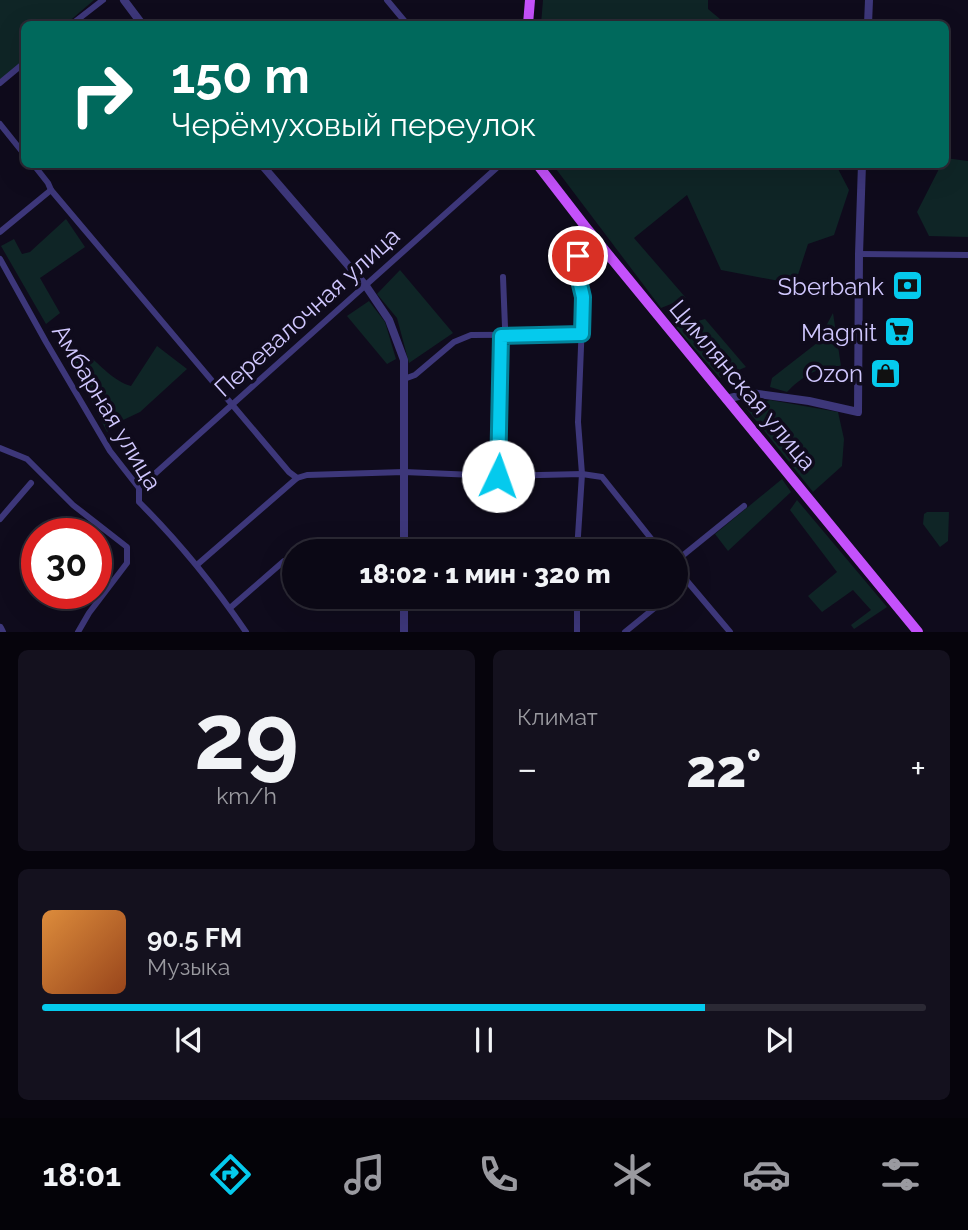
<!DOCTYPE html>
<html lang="ru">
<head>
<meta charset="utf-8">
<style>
  :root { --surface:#0b0815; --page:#14111e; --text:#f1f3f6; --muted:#9a9aa0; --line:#2b2934; --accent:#05caed }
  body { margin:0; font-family:Raleway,sans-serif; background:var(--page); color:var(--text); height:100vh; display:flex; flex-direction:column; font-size:26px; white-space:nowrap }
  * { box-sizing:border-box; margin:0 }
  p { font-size:23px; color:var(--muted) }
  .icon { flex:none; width:38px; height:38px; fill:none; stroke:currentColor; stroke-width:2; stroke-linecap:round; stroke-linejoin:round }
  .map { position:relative; height:632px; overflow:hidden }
  .side { display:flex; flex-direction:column; gap:18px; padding:18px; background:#06040c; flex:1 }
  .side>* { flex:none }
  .hud { position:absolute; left:21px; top:21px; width:928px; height:147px; border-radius:10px; box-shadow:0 7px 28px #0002,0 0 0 2px var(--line); background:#00695c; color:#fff; overflow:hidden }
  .speed { position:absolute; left:21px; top:518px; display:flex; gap:14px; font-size:35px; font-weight:700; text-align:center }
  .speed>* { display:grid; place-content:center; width:91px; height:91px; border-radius:50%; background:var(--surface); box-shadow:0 7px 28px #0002,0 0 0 2px var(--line); line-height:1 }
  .speed .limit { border:10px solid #d22; background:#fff; color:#111 }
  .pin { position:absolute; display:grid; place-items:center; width:60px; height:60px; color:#fff; margin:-30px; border:4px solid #fff; border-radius:50%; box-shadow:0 2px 7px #0007 }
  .me { position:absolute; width:77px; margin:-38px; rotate:3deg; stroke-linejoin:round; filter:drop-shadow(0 0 5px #0008) }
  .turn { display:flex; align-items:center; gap:24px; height:147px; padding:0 35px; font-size:32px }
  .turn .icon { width:91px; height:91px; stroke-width:2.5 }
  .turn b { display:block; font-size:49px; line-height:60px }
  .big { font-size:52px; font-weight:800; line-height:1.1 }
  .side .card { flex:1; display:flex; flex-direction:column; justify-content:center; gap:10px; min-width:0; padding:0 24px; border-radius:10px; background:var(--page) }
  .side .dial { align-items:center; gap:0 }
  .dial b { font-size:91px; line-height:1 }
  .song { display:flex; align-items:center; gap:21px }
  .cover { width:84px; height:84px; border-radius:10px; background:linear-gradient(135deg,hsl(30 70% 55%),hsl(20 70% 35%)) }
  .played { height:7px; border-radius:4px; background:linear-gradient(90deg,var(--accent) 75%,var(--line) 75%) }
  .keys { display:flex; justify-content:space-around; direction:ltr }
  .heat { display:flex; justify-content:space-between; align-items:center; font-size:38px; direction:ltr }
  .side .tiles { flex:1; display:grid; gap:18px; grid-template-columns:1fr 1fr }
  .card:last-child { grid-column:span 2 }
  .trip { position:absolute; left:282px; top:539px; width:406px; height:70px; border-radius:35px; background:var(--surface); box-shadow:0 7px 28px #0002,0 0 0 2px var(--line); font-weight:800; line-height:70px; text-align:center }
  .tab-bar { display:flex; height:112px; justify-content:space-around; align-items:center; background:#040308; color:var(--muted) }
  .tab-bar .icon { width:49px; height:49px }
  .tab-bar .active { color:var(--accent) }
  .tab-bar b { font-size:32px; color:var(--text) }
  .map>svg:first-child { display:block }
  .green { fill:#0f2526 }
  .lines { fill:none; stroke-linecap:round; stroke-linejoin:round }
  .minor { stroke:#3d377a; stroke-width:6 }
  .tertiary { stroke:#3d377a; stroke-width:8 }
  .primary { stroke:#c451fb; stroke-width:10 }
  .route-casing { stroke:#03839a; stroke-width:18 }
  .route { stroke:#05caed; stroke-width:12 }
  .labels { text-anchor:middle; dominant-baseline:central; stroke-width:7; stroke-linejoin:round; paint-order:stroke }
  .poi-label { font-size:24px; fill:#d0c7fe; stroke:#0f0b1c; text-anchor:end }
  .street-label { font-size:24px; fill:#d0c7fe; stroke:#0f0b1c }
</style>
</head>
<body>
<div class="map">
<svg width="968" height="632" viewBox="0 0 968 632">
  <rect width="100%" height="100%" fill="#0f0b1c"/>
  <g class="green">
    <path d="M0,0H94L66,24H24V60L0,82Z"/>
    <path d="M543,0H708V9L726,24H541Z"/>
    <path d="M945,158L968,161V237L929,236L917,212L941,165L945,164Z"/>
    <path d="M553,165H836L849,190L834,235L808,244L795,284L721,270L687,195L634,238L686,298L661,308Z"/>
    <path d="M66,219L85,247L40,278L60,313L46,324L1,246L14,239L22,254L30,252Z"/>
    <path d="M400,270L453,333L409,363L397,318L377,294Z"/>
    <path d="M369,301L385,322L396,359L387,364L347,316Z"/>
    <path d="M833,313L841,366C820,365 801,377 787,392L770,387L772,378L817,343Z"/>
    <path d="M705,319L746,367L720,378L676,327Z"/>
    <path d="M157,346L187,369L140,412L119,422L107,432L71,360L87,354C100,365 115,382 131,386Z"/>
    <path d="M770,400L838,412L844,439L842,466L813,492L746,408Z"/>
    <path d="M782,479L791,492L728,551L715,534Z"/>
    <path d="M797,500L887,607L854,629L851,625L871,610L853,590L822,612L808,596L837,572L790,510Z"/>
    <path d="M927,512H949L948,541L940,547L923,524L924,514Z"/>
  </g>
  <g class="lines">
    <g class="minor">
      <path d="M387,0L407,24"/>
      <path d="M72,24L103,0"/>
      <path d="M0,83L24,63"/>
      <path d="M0,124L24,154"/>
      <path d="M33,164L48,183L51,190L262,440L289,472L297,478"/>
      <path d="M0,232L51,190"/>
      <path d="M859,254L968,255"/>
      <path d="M0,259L46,342L110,451L139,488V502C179,542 214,585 246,632"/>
      <path d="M404,379L415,375L454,342L471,335L581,334"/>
      <path d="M0,448L27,459L73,505L127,547V563L89,613L78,632"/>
      <path d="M498,476L500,342L505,327L503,277"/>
      <path d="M139,488L501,164"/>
      <path d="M0,519L31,483"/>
      <path d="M577,551L582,474L578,422L583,297C578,274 574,246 583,224"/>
      <path d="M676,561L744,506"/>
      <path d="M198,564L297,478L307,475L404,472L498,476L582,474L602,477L661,551"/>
      <path d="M676,568L730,632"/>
      <path d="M676,591L687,582"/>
      <path d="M230,608L284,561H294"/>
      <path d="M577,632V597"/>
      <path d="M625,632L668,597"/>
    </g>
    <g class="tertiary">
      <path d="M124,0L142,24"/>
      <path d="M868,24L869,0"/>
      <path d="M261,164L366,286L389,320L404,360V551"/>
      <path d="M726,399L751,393L809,401L858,412L859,254L862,164"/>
      <path d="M404,597V632"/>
      <path d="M0,628L2,632"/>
    </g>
    <g class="primary">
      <path d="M528,24L530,0"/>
      <path d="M537,164L588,230L918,632"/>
    </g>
  </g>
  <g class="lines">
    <defs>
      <path id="route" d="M498,476L501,336L582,334L583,297L578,276V256"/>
    </defs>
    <use href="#route" class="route-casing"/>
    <use href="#route" class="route"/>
  </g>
  <defs>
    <symbol id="bank-square" viewBox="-11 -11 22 22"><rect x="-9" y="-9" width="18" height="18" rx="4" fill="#05caed" stroke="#0f0b1c"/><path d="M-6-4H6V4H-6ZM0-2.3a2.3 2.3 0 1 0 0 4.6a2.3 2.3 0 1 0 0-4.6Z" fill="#111"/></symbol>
    <symbol id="supermarket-square" viewBox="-11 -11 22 22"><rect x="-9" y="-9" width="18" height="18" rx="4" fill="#05caed" stroke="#0f0b1c"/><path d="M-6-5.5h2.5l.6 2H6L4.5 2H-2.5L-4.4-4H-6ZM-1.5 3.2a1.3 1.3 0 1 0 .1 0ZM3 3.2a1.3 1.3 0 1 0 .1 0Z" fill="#111"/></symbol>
    <symbol id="shop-square" viewBox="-11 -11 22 22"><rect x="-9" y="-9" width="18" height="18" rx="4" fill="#05caed" stroke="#0f0b1c"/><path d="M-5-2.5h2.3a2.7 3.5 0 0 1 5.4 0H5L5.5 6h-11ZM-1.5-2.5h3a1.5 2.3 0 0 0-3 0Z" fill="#111"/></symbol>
  </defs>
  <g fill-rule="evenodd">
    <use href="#bank-square" x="890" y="268" width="35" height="35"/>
    <use href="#supermarket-square" x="882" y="314" width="35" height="35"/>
    <use href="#shop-square" x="868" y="356" width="35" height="35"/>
  </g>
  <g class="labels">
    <g class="poi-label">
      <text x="884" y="286">Sberbank</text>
      <text x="877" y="332">Magnit</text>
      <text x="863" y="373">Ozon</text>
    </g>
    <g class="street-label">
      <text transform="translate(307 312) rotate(-42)">Перевалочная улица</text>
      <text transform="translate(743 385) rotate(50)">Цимлянская улица</text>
      <text transform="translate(107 407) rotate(59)">Амбарная улица</text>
    </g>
  </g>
</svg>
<div class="speed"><div class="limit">30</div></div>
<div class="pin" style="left:578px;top:256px;background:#d93025"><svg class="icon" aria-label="arrive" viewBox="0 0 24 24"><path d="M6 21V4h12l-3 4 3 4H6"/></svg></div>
<svg class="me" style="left:498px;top:476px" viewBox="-20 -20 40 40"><circle r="19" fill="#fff"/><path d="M0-13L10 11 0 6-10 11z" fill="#05caed"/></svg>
<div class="trip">18:02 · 1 мин · 320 m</div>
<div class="hud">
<div class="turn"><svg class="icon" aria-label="right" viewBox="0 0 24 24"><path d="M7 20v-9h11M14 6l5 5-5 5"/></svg><div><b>150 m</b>Черёмуховый переулок</div></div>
</div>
</div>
<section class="side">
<div class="tiles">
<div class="card dial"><b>29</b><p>km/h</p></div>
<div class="card"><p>Климат</p>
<div class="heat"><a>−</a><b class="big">22°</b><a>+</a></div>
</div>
<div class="card">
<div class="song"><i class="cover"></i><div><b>90.5 FM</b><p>Музыка</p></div></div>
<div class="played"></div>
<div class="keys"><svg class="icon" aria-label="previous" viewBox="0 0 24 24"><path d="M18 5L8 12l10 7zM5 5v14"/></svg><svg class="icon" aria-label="pause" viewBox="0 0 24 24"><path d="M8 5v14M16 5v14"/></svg><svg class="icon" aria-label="next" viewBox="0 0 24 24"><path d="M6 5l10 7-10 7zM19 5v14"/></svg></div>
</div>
</div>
</section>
<nav class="tab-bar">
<b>18:01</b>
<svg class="icon active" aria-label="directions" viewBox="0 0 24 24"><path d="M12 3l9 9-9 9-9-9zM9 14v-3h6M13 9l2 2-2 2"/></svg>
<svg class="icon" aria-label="music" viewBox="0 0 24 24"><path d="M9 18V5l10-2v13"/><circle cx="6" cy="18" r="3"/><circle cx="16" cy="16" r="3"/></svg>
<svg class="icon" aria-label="phone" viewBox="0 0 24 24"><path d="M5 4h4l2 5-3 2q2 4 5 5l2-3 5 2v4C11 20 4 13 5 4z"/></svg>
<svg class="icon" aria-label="climate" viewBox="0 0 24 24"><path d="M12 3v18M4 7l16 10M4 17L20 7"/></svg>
<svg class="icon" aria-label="car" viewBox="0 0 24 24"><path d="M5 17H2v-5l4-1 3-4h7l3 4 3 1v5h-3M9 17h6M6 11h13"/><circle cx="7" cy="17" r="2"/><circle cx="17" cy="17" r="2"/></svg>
<svg class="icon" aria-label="filters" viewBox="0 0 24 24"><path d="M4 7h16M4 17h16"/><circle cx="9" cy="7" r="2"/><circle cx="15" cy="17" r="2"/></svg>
</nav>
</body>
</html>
